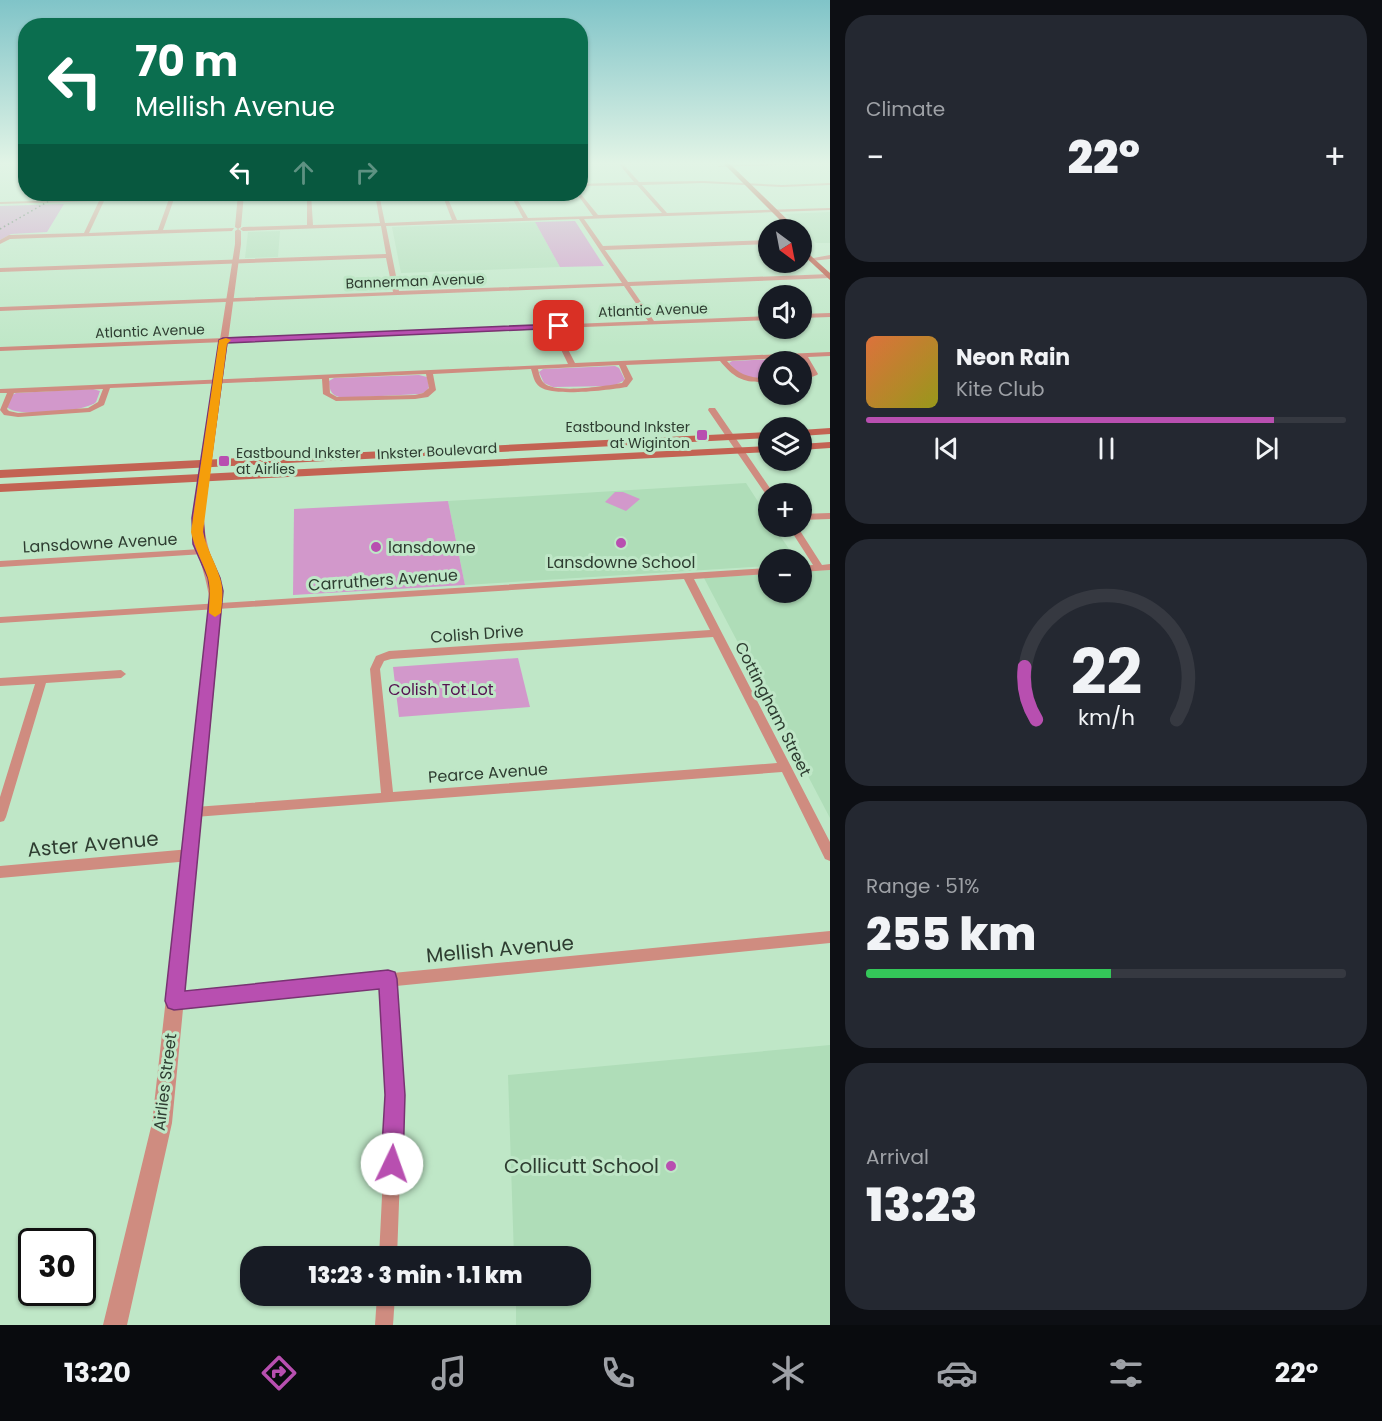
<!DOCTYPE html>
<html lang="en">
<head>
<meta charset="utf-8">
<style>
  :root { --surface:#171b24; --page:#242831; --text:#f1f3f6; --muted:#9ea1a6; --line:#363941; --accent:#b84fb0 }
  body { margin:0; font-family:Poppins,sans-serif; background:var(--page); color:var(--text); height:100vh; display:flex; flex-direction:column; font-size:22px; white-space:nowrap }
  * { box-sizing:border-box; margin:0 }
  p { font-size:20px; color:var(--muted) }
  .icon { flex:none; width:33px; height:33px; fill:none; stroke:currentColor; stroke-width:2; stroke-linecap:round; stroke-linejoin:round }
  .map { position:relative; flex:1; overflow:hidden }
  .details { display:flex; flex-direction:column; gap:15px; padding:15px; background:#0d0f14; width:552px }
  .details>* { flex:none }
  .top-card { position:absolute; left:18px; top:18px; width:570px; height:183px; border-radius:24px; box-shadow:0 2px 4px #0004; background:#0b6e4f; color:#fff; overflow:hidden }
  .needle { width:39px; rotate:148deg }
  .controls { position:absolute; left:758px; top:219px; display:grid; gap:12px }
  .controls a { display:grid; place-items:center; width:54px; height:54px; border-radius:50%; background:var(--surface); box-shadow:0 2px 4px #0004; font-size:30px }
  .speed { position:absolute; left:18px; top:1228px; display:flex; gap:12px; font-size:30px; font-weight:700; text-align:center }
  .speed>* { display:grid; place-content:center; width:78px; height:78px; border-radius:50%; background:var(--surface); box-shadow:0 2px 4px #0004; line-height:1 }
  .speed .limit { border:3px solid #111; border-radius:9px; background:#fff; color:#111 }
  .pin { position:absolute; display:grid; place-items:center; width:51px; height:51px; color:#fff; margin:-26px; border-radius:12px; box-shadow:0 3px 9px #0006 }
  .me { position:absolute; width:66px; margin:-33px; rotate:3deg; stroke-linejoin:round; filter:drop-shadow(0 0 4px #0008) }
  .turn { display:flex; align-items:center; gap:21px; height:126px; padding:0 18px; font-size:27px }
  .turn .icon { width:78px; height:78px; stroke-width:2.5 }
  .turn b { display:block; font-size:42px; line-height:51px }
  .lanes { display:flex; align-items:center; height:57px; padding:0 18px; background:#0003; justify-content:center; gap:30px; direction:ltr }
  .lanes .off { opacity:.35 }
  .big { font-size:45px; font-weight:800; line-height:1.1 }
  .details .widget { flex:1; display:flex; flex-direction:column; justify-content:center; gap:9px; min-width:0; padding:0 21px; border-radius:24px; background:var(--page) }
  .details .dial { align-items:center; gap:0 }
  .dial svg { height:156px; overflow:visible; fill:none; stroke:var(--line); stroke-width:7; stroke-linecap:round; text-anchor:middle }
  .dial text { fill:var(--text); stroke:none }
  .song { display:flex; align-items:center; gap:18px }
  .cover { width:72px; height:72px; border-radius:9px; background:linear-gradient(135deg,hsl(20 70% 55%),hsl(60 70% 35%)) }
  .played { height:6px; border-radius:3px; background:linear-gradient(90deg,var(--accent) 85%,var(--line) 85%) }
  .keys { display:flex; justify-content:space-around; direction:ltr }
  .heat { display:flex; justify-content:space-between; align-items:center; font-size:33px; direction:ltr }
  .charge { height:9px; border-radius:4px; background:linear-gradient(90deg,#34c759 51%,var(--line) 0) }
  .trip { position:absolute; left:240px; top:1246px; width:351px; height:60px; border-radius:24px; background:var(--surface); box-shadow:0 2px 4px #0004; font-weight:800; line-height:60px; text-align:center }
  .menu { display:flex; height:96px; justify-content:space-around; align-items:center; background:#090b0e; color:var(--muted) }
  .menu .icon { width:42px; height:42px }
  .menu .selected { color:var(--accent) }
  .menu b { font-size:27px; color:var(--text) }
  main { display:flex; flex:1; min-height:0 }
  .map>svg:first-child { display:block }
  .built { fill:#afddb8 }
  .green { fill:#d298cb }
  .lines { fill:none; stroke-linecap:round; stroke-linejoin:round }
  .minor { fill:#cf8c80; fill-rule:evenodd }
  .tertiary { fill:#cf8c80; fill-rule:evenodd }
  .secondary { fill:#c36353; fill-rule:evenodd }
  .primary { fill:#b84130; fill-rule:evenodd }
  .rail { stroke:#4d6251; stroke-width:1.5; stroke-dasharray:1.5 3; stroke-linecap:butt }
  .route { fill:#b84fb0; stroke:#783372; stroke-width:1.5 }
  .slow { fill:#f59e0b }
  .poi-dot { fill:#b84fb0; stroke:#bfe7c7; stroke-width:2 }
  .labels { text-anchor:middle; dominant-baseline:central; stroke-width:6; stroke-linejoin:round; paint-order:stroke }
  .far-street-label { font-size:14px; fill:#2e3d31; stroke:#bfe7c7 }
  .far-poi-label { font-size:14px; fill:#2e3d31; stroke:#bfe7c7; text-anchor:end }
  .street-label { font-size:16px; fill:#2e3d31; stroke:#bfe7c7 }
  .poi-label { font-size:16px; fill:#2e3d31; stroke:#bfe7c7; text-anchor:start }
  .park-label { font-size:16px; fill:#551251; stroke:#bfe7c7 }
  .near-street-label { font-size:20px; fill:#2e3d31; stroke:#bfe7c7 }
  .near-poi-label { font-size:20px; fill:#2e3d31; stroke:#bfe7c7; text-anchor:end }
</style>
</head>
<body>
<main>
<div class="map">
<svg width="830" height="1325" viewBox="0 0 830 1325">
  <rect width="100%" height="100%" fill="#bfe7c7"/>
  <g class="built">
    <path d="M830,212V243H816L785,214Z"/>
    <path d="M535,222L560,267L401,273L392,227Z"/>
    <path d="M280,231L278,257L245,258L248,232Z"/>
    <path d="M746,483L768,517V526L774,527L796,559L768,560V566L465,585L448,501Z"/>
    <path d="M830,570V818L704,578L768,574V592H801V572Z"/>
    <path d="M830,1045V1325H516V1296H580V1257H514L508,1075Z"/>
  </g>
  <g class="green">
    <path d="M64,204L47,232L11,234L0,240V206Z"/>
    <path d="M575,221L604,266L560,267L535,222Z"/>
    <path d="M798,358L802,359L811,369V374L801,377V362H768V378C750,379 740,377 729,363L732,361Z"/>
    <path d="M615,366L619,368L625,380L613,386L553,387L544,383L539,372L543,369Z"/>
    <path d="M419,375L427,377L429,387L426,392L419,394L343,398C332,396 329,391 329,381L334,378Z"/>
    <path d="M93,389L100,391L96,402C85,412 17,418 7,407L12,395L16,393Z"/>
    <path d="M615,492H623L640,499L626,511L605,502Z"/>
    <path d="M448,501L465,585L293,595L294,509Z"/>
    <path d="M518,658L530,707L399,717L393,667Z"/>
  </g>
  <g class="lines">
    <g class="minor">
      <path d="M617,162H649L647,163L624,165L639,182L703,181L782,185L830,183V185L782,187L703,183L642,185L667,213L830,208V210L584,219L603,246L768,240V244L605,250L628,282L830,274V278L630,286L654,321L768,316V320L557,328L575,363L830,352V356L808,357L818,374L817,375L801,381V377L811,373L801,357L727,361C739,375 749,378 768,378V382C744,383 735,379 720,361L626,365L633,379L627,387C609,390 554,397 540,387C534,383 533,375 531,369L433,374L436,390L428,397L415,399L336,401L323,394L322,379L110,388L104,405L90,412L18,417L4,415L0,410L7,393H0V389L568,364L551,329L0,351V347L648,321L624,286L0,311V307L393,292L386,258L0,272V268L386,254L381,226L243,231L240,229L243,227L307,225V194H311L313,225L380,223L375,194H379L385,223L452,220L442,194H446L457,220L523,218L510,194H514L528,218L593,216L577,194L580,193L598,215L662,213L637,185L580,186V184L634,182ZM579,219L622,283L399,291L386,226ZM619,365L625,379L622,383C606,386 555,394 544,383C540,379 539,373 538,369ZM426,374L429,388L423,393L415,395L337,397L330,393L329,378ZM103,389L98,402L88,408L18,413L9,411L7,409L14,393Z"/>
      <path d="M803,162H830V163L719,167L717,166Z"/>
      <path d="M171,194H175V196L305,194L303,195L174,199L163,230L234,228L232,231L10,239L0,244V240L9,235L84,233L99,201L0,204V202L101,199L104,196L106,198L170,197ZM169,199L158,230L89,233L104,201Z"/>
      <path d="M801,239L810,241L801,243Z"/>
      <path d="M830,255V259L811,261L808,259Z"/>
      <path d="M830,313V317L801,318V314Z"/>
      <path d="M709,408H715L774,494H768L767,496L708,410Z"/>
      <path d="M830,513V519L801,520V514Z"/>
      <path d="M788,526H797L822,565L830,564V570L801,572V566L813,565Z"/>
      <path d="M201,549L206,552L204,554L0,567V561Z"/>
      <path d="M768,568V574L694,579L830,842V861L825,859L782,772L195,817L191,816L189,812L191,808L195,807L381,793L370,669L376,656L389,651L710,630L684,579L0,623V617ZM713,637L777,763L393,792L380,669L384,661L391,659Z"/>
      <path d="M121,670L126,674L121,678L46,683L6,817L4,821L0,822V797L35,684L0,686V678Z"/>
      <path d="M190,849L195,851L196,855L195,859L190,861L0,878V866Z"/>
      <path d="M830,931V943L396,986L403,1095L397,1257H379L387,1095L381,988L174,1008L169,1006L167,1001L169,996L174,994Z"/>
      <path d="M377,1296H395L393,1325H375Z"/>
    </g>
    <g class="tertiary">
      <path d="M238,194H244L241,227L238,229L235,227Z"/>
      <path d="M238,229L241,231V244L204,518C204,549 221,575 222,606L172,1123L127,1325H103L152,1123L210,606C208,575 193,549 192,518L235,244V231Z"/>
    </g>
    <g class="secondary">
      <path d="M830,428V434L801,436V430Z"/>
      <path d="M768,432V438L0,478V470Z"/>
      <path d="M830,442V448L801,450V444Z"/>
      <path d="M768,446V452L0,492V484Z"/>
    </g>
    <g class="primary">
      <path d="M722,162H728L798,230H790Z"/>
      <path d="M801,247L830,273V280L801,253Z"/>
    </g>
    <path class="rail" d="M0,229L61,194"/>
  </g>
  <linearGradient id="sky" x2="0" y2="1"><stop stop-color="#80c4c8"/><stop offset="0.47" stop-color="#e2f4e6"/><stop offset="1" stop-color="#e2f4e6" stop-opacity="0"/></linearGradient>
  <rect width="830" height="347" fill="url(#sky)"/>
  <path class="route" d="M559,324L563,326L562,328L227,343L203,518L205,544L220,578L223,591L185,991L388,970L395,972L397,979L405,1095L403,1164L399,1172L392,1175L384,1172L381,1164L385,1095L379,989L174,1010L168,1008L165,1001L210,591L208,578L193,544L192,518L219,340L223,338Z"/>
  <path class="slow" d="M226,338L231,340L227,344L203,532C207,550 215,561 220,578C224,590 222,601 221,613L215,617L209,613C209,601 211,590 208,578C203,562 195,550 191,532L219,340Z"/>
  <g class="poi-dot">
    <rect x="696" y="429" width="12" height="12" rx="3"/>
    <rect x="218" y="455" width="12" height="12" rx="3"/>
    <circle cx="621" cy="543" r="6"/>
    <circle cx="376" cy="547" r="6"/>
    <circle cx="671" cy="1166" r="6"/>
  </g>
  <g class="labels">
    <g class="far-street-label">
      <text transform="translate(415 281) rotate(-2)">Bannerman Avenue</text>
      <text transform="translate(653 310) rotate(-2)">Atlantic Avenue</text>
      <text transform="translate(150 331) rotate(-2)">Atlantic Avenue</text>
      <text transform="translate(437 451) rotate(-3)">Inkster Boulevard</text>
    </g>
    <g class="far-poi-label">
      <text x="690" y="427">Eastbound Inkster<tspan x="690" dy="16">at Wiginton</tspan></text>
      <text x="236" y="453" text-anchor="start">Eastbound Inkster<tspan x="236" dy="16">at Airlies</tspan></text>
    </g>
    <g class="street-label">
      <text transform="translate(100 543) rotate(-3)">Lansdowne Avenue</text>
      <text transform="translate(383 580) rotate(-4)">Carruthers Avenue</text>
      <text transform="translate(477 634) rotate(-4)">Colish Drive</text>
      <text transform="translate(773 709) rotate(63)">Cottingham Street</text>
      <text transform="translate(488 773) rotate(-4)">Pearce Avenue</text>
      <text transform="translate(165 1082) rotate(-83)">Airlies Street</text>
    </g>
    <g class="poi-label">
      <text x="388" y="547">lansdowne</text>
      <text x="621" y="562" text-anchor="middle">Lansdowne School</text>
    </g>
    <g class="park-label">
      <text x="441" y="689">Colish Tot Lot</text>
    </g>
    <g class="near-street-label">
      <text transform="translate(93 844) rotate(-5)">Aster Avenue</text>
      <text transform="translate(500 949) rotate(-5)">Mellish Avenue</text>
    </g>
    <g class="near-poi-label">
      <text x="659" y="1166">Collicutt School</text>
    </g>
  </g>
</svg>
<div class="controls">
<a><svg class="needle" viewBox="-14 -14 28 28"><path d="M0-13l5 13h-10z" fill="#e53935"/><path d="M0 13l5-13h-10z" fill="#9ea1a6"/></svg></a>
<a><svg class="icon" aria-label="sound" viewBox="0 0 24 24"><path d="M4 9h4l5-4v14l-5-4H4zM17 9q2 3 0 6"/></svg></a>
<a><svg class="icon" aria-label="search" viewBox="0 0 24 24"><circle cx="10" cy="10" r="6"/><path d="M15 15l6 6"/></svg></a>
<a><svg class="icon" aria-label="layers" viewBox="0 0 24 24"><path d="M12 4l9 5-9 5-9-5zM3 14l9 5 9-5"/></svg></a>
<a>+</a>
<a>−</a>
</div>
<div class="speed"><div class="limit">30</div></div>
<div class="pin" style="left:559px;top:326px;background:#d93025"><svg class="icon" aria-label="arrive" viewBox="0 0 24 24"><path d="M6 21V4h12l-3 4 3 4H6"/></svg></div>
<svg class="me" style="left:392px;top:1164px" viewBox="-20 -20 40 40"><circle r="19" fill="#fff"/><path d="M0-13L10 11 0 6-10 11z" fill="#b84fb0"/></svg>
<div class="trip">13:23 · 3 min · 1.1 km</div>
<div class="top-card">
<div class="turn"><svg class="icon" aria-label="left" viewBox="0 0 24 24"><path d="M17 20v-9H6M10 6l-5 5 5 5"/></svg><div><b>70 m</b>Mellish Avenue</div></div>
<div class="lanes"><svg class="icon" aria-label="left" viewBox="0 0 24 24"><path d="M17 20v-9H6M10 6l-5 5 5 5"/></svg><svg class="icon off" aria-label="ahead" viewBox="0 0 24 24"><path d="M12 20V5M6 11l6-6 6 6"/></svg><svg class="icon off" aria-label="right" viewBox="0 0 24 24"><path d="M7 20v-9h11M14 6l5 5-5 5"/></svg></div>
</div>
</div>
<section class="details">
<div class="widget"><p>Climate</p>
<div class="heat"><a>−</a><b class="big">22°</b><a>+</a></div>
</div>
<div class="widget">
<div class="song"><i class="cover"></i><div><b>Neon Rain</b><p>Kite Club</p></div></div>
<div class="played"></div>
<div class="keys"><svg class="icon" aria-label="previous" viewBox="0 0 24 24"><path d="M18 5L8 12l10 7zM5 5v14"/></svg><svg class="icon" aria-label="pause" viewBox="0 0 24 24"><path d="M8 5v14M16 5v14"/></svg><svg class="icon" aria-label="next" viewBox="0 0 24 24"><path d="M6 5l10 7-10 7zM19 5v14"/></svg></div>
</div>
<div class="widget dial"><svg viewBox="0 0 100 80">
<path d="M14 69A42 42 0 1 1 86 69"/>
<path d="M14 69A42 42 0 0 1 8 42" stroke="#b84fb0"/>
<text x="50" y="56" font-size="32" font-weight="700">22</text>
<text x="50" y="72" font-size="11">km/h</text>
</svg></div>
<div class="widget"><p>Range · 51%</p><b class="big">255 km</b><div class="charge"></div></div>
<div class="widget"><p>Arrival</p><b class="big">13:23</b></div>
</section>
</main>
<nav class="menu">
<b>13:20</b>
<svg class="icon selected" aria-label="directions" viewBox="0 0 24 24"><path d="M12 3l9 9-9 9-9-9zM9 14v-3h6M13 9l2 2-2 2"/></svg>
<svg class="icon" aria-label="music" viewBox="0 0 24 24"><path d="M9 18V5l10-2v13"/><circle cx="6" cy="18" r="3"/><circle cx="16" cy="16" r="3"/></svg>
<svg class="icon" aria-label="phone" viewBox="0 0 24 24"><path d="M5 4h4l2 5-3 2q2 4 5 5l2-3 5 2v4C11 20 4 13 5 4z"/></svg>
<svg class="icon" aria-label="climate" viewBox="0 0 24 24"><path d="M12 3v18M4 7l16 10M4 17L20 7"/></svg>
<svg class="icon" aria-label="car" viewBox="0 0 24 24"><path d="M5 17H2v-5l4-1 3-4h7l3 4 3 1v5h-3M9 17h6M6 11h13"/><circle cx="7" cy="17" r="2"/><circle cx="17" cy="17" r="2"/></svg>
<svg class="icon" aria-label="filters" viewBox="0 0 24 24"><path d="M4 7h16M4 17h16"/><circle cx="9" cy="7" r="2"/><circle cx="15" cy="17" r="2"/></svg>
<b>22°</b>
</nav>
</body>
</html>
